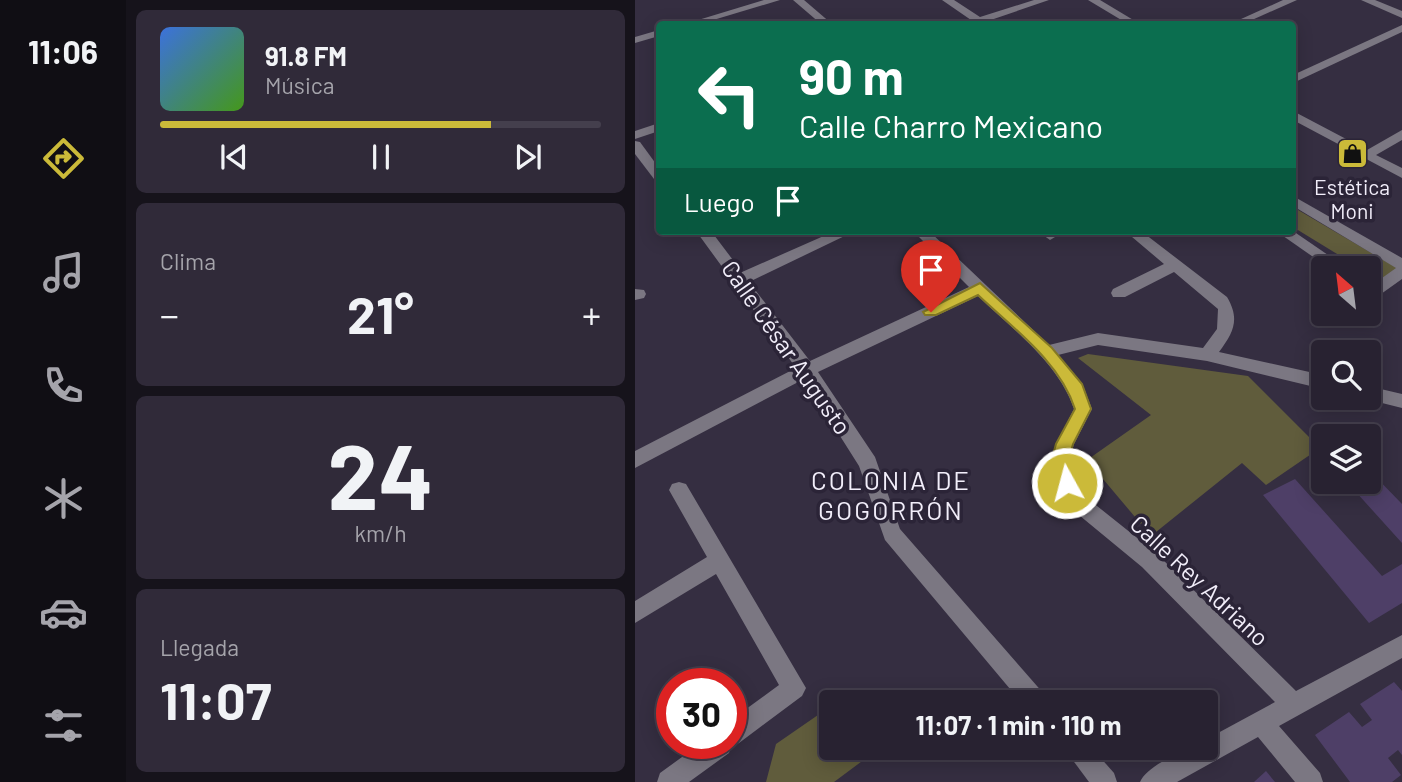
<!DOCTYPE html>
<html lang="es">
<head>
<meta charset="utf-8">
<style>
  :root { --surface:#282231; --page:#302a39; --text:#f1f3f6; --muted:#a5a4ab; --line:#443f4d; --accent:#cbba39 }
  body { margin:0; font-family:Barlow,sans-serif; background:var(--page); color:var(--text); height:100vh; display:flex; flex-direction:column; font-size:26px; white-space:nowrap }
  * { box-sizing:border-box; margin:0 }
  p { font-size:23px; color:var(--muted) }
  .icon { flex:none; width:38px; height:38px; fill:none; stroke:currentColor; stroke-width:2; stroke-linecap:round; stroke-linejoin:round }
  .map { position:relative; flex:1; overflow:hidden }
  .sheet { display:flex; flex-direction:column; gap:10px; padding:10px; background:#16131b; width:509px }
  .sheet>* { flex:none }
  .top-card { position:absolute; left:21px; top:21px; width:640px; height:214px; border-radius:7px; box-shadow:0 4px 18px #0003,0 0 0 2px var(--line); background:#0b6e4f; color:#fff; overflow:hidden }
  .needle { width:46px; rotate:332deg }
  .controls { position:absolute; left:676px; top:256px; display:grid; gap:14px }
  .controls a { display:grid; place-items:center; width:70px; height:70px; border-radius:7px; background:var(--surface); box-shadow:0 4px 18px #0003,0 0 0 2px var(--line); font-size:35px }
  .speed { position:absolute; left:21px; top:668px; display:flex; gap:14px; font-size:35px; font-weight:700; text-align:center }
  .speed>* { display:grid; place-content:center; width:91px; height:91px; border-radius:50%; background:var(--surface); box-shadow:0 4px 18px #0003,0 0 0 2px var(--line); line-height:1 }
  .speed .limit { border:10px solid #d22; background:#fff; color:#111 }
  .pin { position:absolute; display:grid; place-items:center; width:60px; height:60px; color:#fff; margin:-72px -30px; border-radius:50% 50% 50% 0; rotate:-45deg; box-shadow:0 0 7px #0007 }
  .pin .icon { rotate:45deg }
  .me { position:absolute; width:77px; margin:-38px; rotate:353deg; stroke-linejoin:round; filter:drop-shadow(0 0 5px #0008) }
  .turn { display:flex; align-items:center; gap:24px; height:147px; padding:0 28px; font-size:32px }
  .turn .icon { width:91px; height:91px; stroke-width:2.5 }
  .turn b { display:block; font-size:49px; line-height:60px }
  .then { display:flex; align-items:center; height:66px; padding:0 28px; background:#0003; gap:14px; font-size:26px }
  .big { font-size:52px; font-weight:700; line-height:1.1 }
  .sheet .card { flex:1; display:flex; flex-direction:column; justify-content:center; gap:10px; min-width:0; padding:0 24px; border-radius:10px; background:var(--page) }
  .sheet .dial { align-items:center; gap:0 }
  .dial b { font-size:91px; line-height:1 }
  .song { display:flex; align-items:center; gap:21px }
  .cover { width:84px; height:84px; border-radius:10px; background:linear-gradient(135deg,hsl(220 70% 55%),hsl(100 70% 35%)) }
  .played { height:7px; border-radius:4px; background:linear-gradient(90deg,var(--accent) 75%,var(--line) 75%) }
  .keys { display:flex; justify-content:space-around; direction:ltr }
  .heat { display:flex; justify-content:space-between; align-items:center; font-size:38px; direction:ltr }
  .trip { position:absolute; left:184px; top:690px; width:399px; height:70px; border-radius:7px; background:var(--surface); box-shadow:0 4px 18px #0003,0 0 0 2px var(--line); font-weight:700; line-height:70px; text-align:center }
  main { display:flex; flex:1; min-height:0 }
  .dock { display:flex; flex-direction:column; width:126px; justify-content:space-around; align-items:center; background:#100e14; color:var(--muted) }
  .dock .icon { width:49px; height:49px }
  .dock .active { color:var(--accent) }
  .dock b { font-size:32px; color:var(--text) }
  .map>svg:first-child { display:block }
  .green { fill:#605c3c }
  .building { fill:#4e3f67 }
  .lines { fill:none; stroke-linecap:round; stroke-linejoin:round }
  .minor { fill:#7b7782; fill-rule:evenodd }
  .route { fill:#cbba39; stroke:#847925; stroke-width:2 }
  .labels { text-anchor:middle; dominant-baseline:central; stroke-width:7; stroke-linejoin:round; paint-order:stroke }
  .far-poi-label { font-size:21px; fill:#f2eefa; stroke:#2b2437 }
  .street-label { font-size:24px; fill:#f2eefa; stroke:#2b2437 }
  .neighbourhood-label { font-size:26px; letter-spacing:2px; fill:#f2eefa; stroke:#2b2437 }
</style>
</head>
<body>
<main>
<nav class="dock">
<b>11:06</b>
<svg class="icon active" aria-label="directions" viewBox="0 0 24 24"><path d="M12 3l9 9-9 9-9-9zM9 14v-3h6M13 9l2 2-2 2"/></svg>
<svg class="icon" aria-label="music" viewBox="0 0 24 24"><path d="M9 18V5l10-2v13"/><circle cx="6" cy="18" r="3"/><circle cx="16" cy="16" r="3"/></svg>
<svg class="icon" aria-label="phone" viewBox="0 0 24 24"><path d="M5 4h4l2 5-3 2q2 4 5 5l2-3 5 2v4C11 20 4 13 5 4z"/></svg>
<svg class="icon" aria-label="climate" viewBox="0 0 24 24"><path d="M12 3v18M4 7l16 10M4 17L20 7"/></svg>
<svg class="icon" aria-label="car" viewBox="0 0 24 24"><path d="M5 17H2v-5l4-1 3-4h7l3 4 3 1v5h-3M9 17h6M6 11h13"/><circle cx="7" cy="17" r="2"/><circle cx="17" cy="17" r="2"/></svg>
<svg class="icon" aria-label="filters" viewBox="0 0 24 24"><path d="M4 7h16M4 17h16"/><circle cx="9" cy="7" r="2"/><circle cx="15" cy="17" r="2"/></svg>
</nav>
<section class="sheet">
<div class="card">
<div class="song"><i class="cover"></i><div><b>91.8 FM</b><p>Música</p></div></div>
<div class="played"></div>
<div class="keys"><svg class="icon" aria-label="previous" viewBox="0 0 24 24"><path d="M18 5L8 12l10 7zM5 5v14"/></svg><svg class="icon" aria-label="pause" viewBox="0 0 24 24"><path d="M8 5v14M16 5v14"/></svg><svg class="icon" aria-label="next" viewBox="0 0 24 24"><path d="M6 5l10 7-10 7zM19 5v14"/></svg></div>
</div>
<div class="card"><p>Clima</p>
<div class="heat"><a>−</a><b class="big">21°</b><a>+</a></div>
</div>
<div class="card dial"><b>24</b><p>km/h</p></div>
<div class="card"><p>Llegada</p><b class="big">11:07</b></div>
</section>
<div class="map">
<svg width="767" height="782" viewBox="0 0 767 782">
  <rect width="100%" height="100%" fill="#352e41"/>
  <g class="green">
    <path d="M658,207L762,268L745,280L733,273V268H725L658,227Z"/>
    <path d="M453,354L613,376L685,448L631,485L607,463L516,536L452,460L516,415L443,358Z"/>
    <path d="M196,706V747H246L199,782H131L141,744Z"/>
  </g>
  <g class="building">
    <path d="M733,469L767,504V543L711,481H733Z"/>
    <path d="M660,479L747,576L767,564V603L734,623L628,495Z"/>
    <path d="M759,682L767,691V755L763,750L753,758L766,775L757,782H715L680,735L714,712L727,727L737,720L725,704Z"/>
    <path d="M631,771L640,782H619Z"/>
  </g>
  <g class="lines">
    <g class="minor">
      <path d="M129,0H145L65,24H50Z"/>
      <path d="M158,0H169L197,24H186Z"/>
      <path d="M307,0H319L345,17L399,0H414L344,24H330L336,20Z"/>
      <path d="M453,0H465L505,24H493Z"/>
      <path d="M648,0H662L608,24H595Z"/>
      <path d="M726,0H740L767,11V18Z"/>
      <path d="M767,25V32L658,83V75Z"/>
      <path d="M24,30V36L0,43V37Z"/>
      <path d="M658,111L732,150L767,130V140L741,155L767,168V178L658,120Z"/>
      <path d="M24,123V131L0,139V131Z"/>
      <path d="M0,141L5,142L24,168V180L19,179L0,154Z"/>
      <path d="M658,196L767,258V279L746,294L733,293V281L740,283L761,268L658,206Z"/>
      <path d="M61,231H76L107,272L200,231H220L114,282L175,361L334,287L278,231H294L414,345L463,333L568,348L582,329L583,309L539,272L490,297H478L476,293L478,289L529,264L490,231H506L592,297C605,319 599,332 584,352L688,375V389L572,361L463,345L423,355L447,383L457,409L439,444L433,466L447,494L521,553L661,691L767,635V658L644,726L685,773L688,782H660L623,737L542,782H505C512,765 553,747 570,747V740L640,702L507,567L433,506L415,466L421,444L439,409C424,363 376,328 343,296L183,372L240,457L265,529L409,694L413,702H386L250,540L224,466L169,379L0,468V451L161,368Z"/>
      <path d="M411,231H430L415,240L408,235Z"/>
      <path d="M641,231H658L712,268H694Z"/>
      <path d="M0,289L9,290L11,294L9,298L0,300Z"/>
      <path d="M733,386L767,394V408L727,398L733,397Z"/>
      <path d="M44,482L51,484L171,688L167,696L104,743L96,747L94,753L54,782H22L25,773L65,744H96V720L144,685L81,574L0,623V601L72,557L34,490L37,484Z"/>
      <path d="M428,747H456L479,773L482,782H454Z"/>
    </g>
  </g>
  <path class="route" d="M345,283L417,348L447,384L456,409L438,444L432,466L441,483L438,488H426L415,466L421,444L440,409C425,362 378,328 343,295L301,315H290L288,312Z"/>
  <defs>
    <symbol id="shop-square" viewBox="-11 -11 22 22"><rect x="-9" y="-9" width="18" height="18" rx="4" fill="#cbba39" stroke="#2b2437"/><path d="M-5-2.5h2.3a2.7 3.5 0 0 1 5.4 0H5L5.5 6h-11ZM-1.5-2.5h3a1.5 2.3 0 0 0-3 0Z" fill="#111"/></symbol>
  </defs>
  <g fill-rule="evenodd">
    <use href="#shop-square" x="700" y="136" width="35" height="35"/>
  </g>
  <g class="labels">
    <g class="far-poi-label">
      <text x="717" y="186">Estética<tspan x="717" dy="24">Moni</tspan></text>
    </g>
    <g class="street-label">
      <text transform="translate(152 347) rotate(55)">Calle César Augusto</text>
      <text transform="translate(565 580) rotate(43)">Calle Rey Adriano</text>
    </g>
    <g class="neighbourhood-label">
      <text x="256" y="479">COLONIA DE<tspan x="256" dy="30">GOGORRÓN</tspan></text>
    </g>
  </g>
</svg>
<div class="controls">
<a><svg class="needle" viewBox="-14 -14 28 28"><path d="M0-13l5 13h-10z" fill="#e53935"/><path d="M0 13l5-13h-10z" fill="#a5a4ab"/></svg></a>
<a><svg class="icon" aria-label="search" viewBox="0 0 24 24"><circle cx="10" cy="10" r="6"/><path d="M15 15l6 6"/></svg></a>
<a><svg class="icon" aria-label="layers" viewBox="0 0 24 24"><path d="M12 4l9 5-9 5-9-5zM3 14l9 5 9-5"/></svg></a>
</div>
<div class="speed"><div class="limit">30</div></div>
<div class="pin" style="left:296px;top:312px;background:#d93025"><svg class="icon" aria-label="arrive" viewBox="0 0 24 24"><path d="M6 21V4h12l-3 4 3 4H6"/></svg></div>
<svg class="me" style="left:432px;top:483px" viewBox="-20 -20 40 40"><circle r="17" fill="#cbba39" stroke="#fff" stroke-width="3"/><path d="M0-11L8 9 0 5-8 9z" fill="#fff"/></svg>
<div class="trip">11:07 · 1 min · 110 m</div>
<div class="top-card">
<div class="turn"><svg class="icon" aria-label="left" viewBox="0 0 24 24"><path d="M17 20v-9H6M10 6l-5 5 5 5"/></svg><div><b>90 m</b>Calle Charro Mexicano</div></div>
<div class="then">Luego<svg class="icon" aria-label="arrive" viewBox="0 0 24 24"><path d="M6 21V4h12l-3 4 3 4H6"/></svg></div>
</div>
</div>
</main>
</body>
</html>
